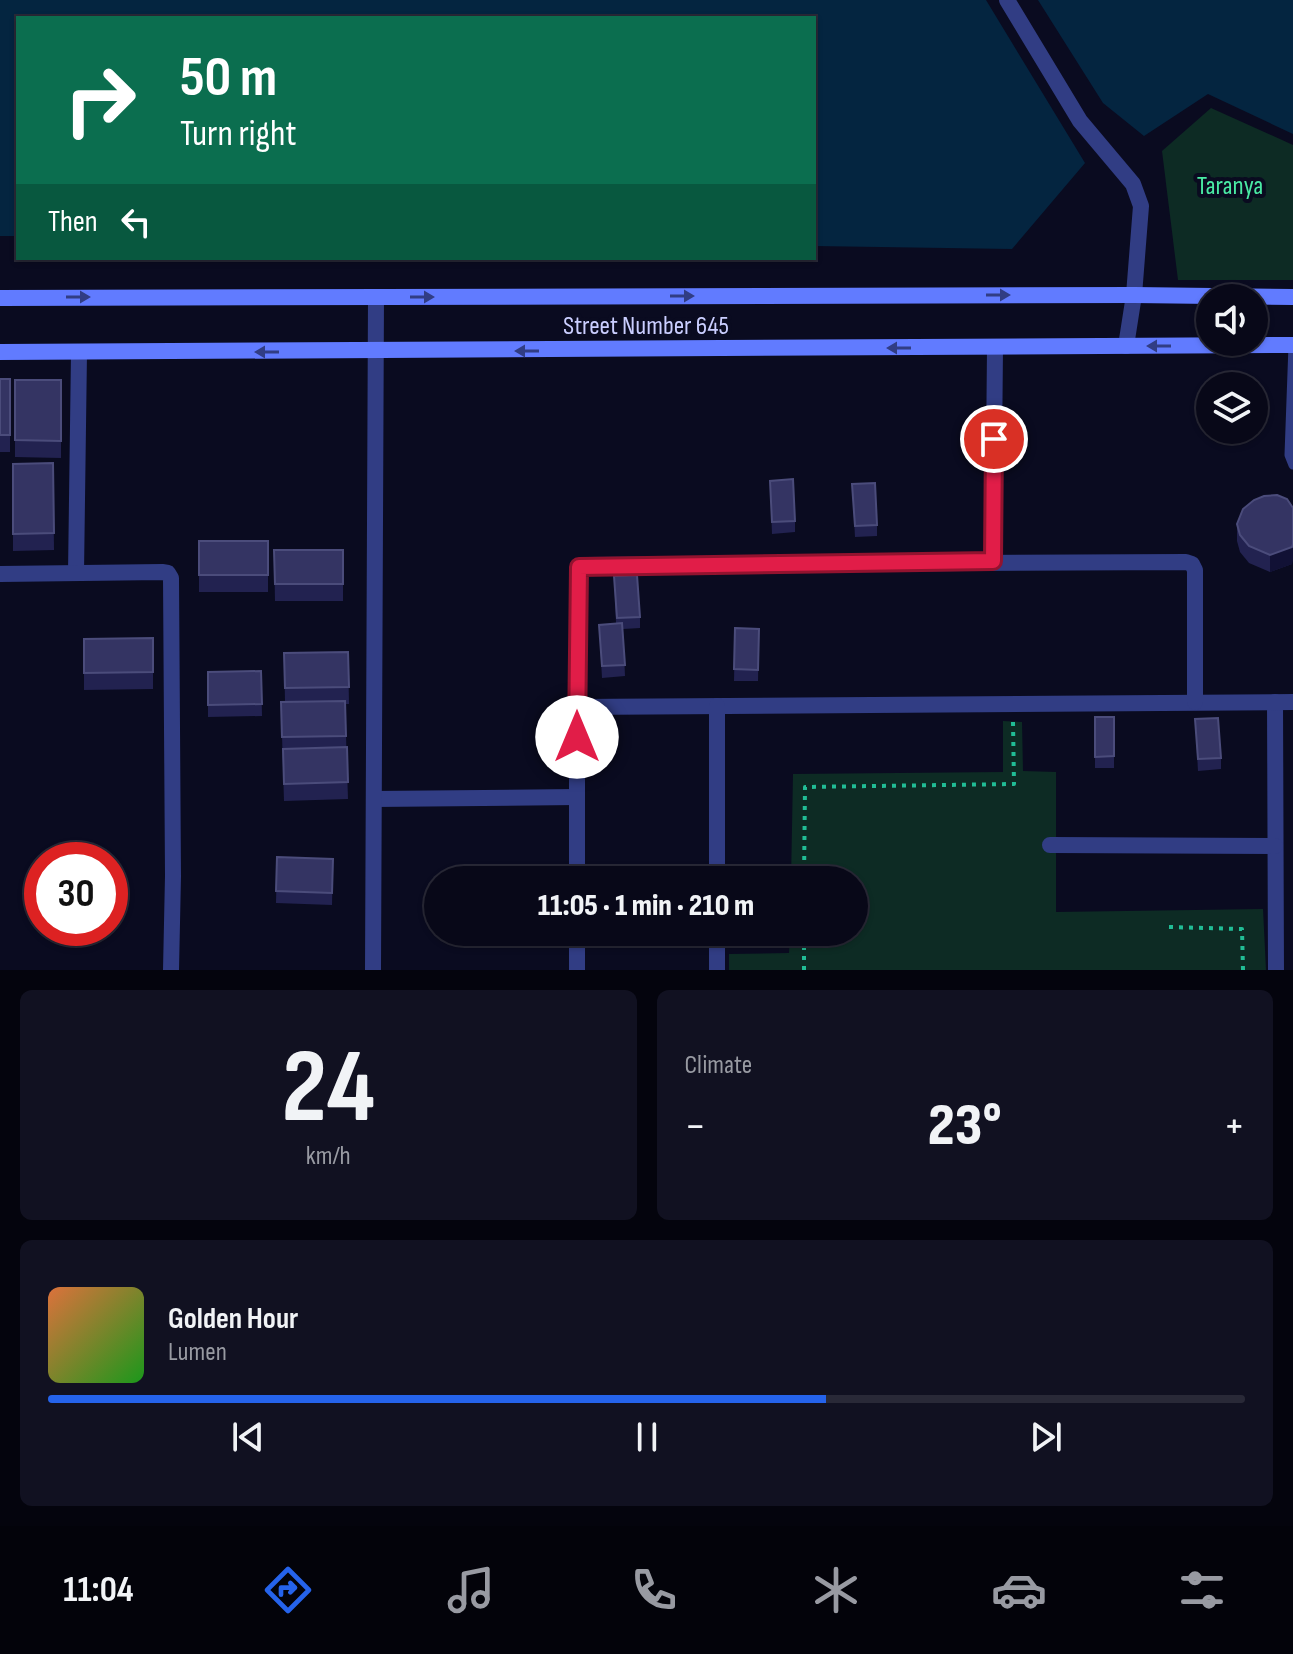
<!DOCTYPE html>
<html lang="en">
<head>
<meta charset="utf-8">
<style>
  :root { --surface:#080818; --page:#111121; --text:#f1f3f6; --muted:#989aa2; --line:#292937; --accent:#2563eb }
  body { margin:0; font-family:"Sofia Sans Condensed",sans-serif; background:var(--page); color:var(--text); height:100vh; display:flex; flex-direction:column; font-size:30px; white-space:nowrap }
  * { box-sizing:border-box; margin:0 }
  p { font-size:26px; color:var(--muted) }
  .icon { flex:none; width:44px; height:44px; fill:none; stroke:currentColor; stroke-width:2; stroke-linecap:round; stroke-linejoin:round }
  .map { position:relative; height:970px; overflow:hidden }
  .drawer { display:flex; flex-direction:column; gap:20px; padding:20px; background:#04040d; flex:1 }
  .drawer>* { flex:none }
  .banner { position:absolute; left:16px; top:16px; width:800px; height:244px; border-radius:0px; box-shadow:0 2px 6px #0004,0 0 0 2px var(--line); background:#0b6e4f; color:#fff; overflow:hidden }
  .controls { position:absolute; left:1196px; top:284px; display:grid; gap:16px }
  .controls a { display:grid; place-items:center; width:72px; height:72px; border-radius:50%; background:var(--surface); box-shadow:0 2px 6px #0004,0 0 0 2px var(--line); font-size:40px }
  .speed { position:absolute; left:24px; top:842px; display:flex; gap:16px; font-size:40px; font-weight:700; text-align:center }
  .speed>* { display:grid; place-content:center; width:104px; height:104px; border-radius:50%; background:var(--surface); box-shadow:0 2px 6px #0004,0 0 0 2px var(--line); line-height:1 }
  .speed .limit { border:12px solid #d22; background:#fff; color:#111 }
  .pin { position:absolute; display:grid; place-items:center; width:68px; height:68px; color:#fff; margin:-34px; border:4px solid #fff; border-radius:50%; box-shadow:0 2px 8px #0007 }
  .me { position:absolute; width:88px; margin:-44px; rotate:0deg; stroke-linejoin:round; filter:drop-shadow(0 0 6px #0008) }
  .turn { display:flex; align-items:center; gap:28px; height:168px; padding:0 32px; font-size:36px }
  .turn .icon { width:104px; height:104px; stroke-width:2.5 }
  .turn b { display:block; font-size:56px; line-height:68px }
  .then { display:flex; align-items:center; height:76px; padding:0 32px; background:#0003; gap:16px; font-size:30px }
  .big { font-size:60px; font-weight:800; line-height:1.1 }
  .drawer .card { flex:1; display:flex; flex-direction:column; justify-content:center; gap:12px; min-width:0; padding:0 28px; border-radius:12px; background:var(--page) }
  .drawer .dial { align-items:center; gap:0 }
  .dial b { font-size:104px; line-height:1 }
  .song { display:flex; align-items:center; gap:24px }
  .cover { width:96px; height:96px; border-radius:12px; background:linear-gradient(135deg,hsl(20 70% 55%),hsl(120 70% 35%)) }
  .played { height:8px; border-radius:4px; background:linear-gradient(90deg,var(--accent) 65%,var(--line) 65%) }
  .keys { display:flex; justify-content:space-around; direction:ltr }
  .heat { display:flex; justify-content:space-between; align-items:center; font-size:44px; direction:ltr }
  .drawer .tiles { flex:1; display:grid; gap:20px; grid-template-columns:1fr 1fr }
  .card:last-child { grid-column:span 2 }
  .trip { position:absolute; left:424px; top:866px; width:444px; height:80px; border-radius:40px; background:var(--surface); box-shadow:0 2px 6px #0004,0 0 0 2px var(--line); font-weight:800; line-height:80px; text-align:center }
  .menu { display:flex; height:128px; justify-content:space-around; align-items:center; background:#03030a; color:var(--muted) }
  .menu .icon { width:56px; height:56px }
  .menu .selected { color:var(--accent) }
  .menu b { font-size:36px; color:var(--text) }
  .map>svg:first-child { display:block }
  .green { fill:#0d2b24 }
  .water { fill:#042540 }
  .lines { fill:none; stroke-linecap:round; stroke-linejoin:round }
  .path { stroke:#21bc95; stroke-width:4; stroke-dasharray:4 6; stroke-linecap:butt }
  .lane { stroke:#313d84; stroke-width:9 }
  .street { stroke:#313d84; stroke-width:16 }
  .secondary { stroke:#617bff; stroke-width:16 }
  .wall { fill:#222250 }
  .shaded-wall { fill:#111135 }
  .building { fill:#343463; stroke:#4b4c7b; stroke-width:2 }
  .oneway { fill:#313d84 }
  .route-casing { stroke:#92132f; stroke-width:20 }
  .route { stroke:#e11d48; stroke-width:14 }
  .labels { text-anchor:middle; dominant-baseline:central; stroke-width:8; stroke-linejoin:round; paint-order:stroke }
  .park-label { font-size:26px; fill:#4aeaa4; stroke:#0a0b20 }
  .street-label { font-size:26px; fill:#caceff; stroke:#0a0b20 }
</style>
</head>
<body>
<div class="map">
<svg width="1293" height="970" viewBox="0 0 1293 970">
  <rect width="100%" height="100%" fill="#0a0b20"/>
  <g class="green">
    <path d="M1211,108L1293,145V280H1178L1162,151Z"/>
    <path d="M1003,721L1022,722L1023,771L1056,772V912L1263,909L1266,970H729V954L789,953L790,932H854V880H791L793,774L1003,772Z"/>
  </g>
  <g class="water">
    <path d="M0,0H986L1085,163L1012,249L814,246V18H18V236H0Z"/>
    <path d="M1038,0H1293V134L1208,94L1144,136L1103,103Z"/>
  </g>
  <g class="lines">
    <g class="path">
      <path d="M804,880L805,787L1014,784L1013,722"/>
      <path d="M1169,927L1242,929L1243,970"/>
      <path d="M804,970V932"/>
    </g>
    <path class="lane" d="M1293,345L1289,455L1293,465"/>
    <g class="street">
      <path d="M1007,0L1080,121L1133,184L1141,206L1134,295L1126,346"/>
      <path d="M993,561L995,348"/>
      <path d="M76,573L79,353"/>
      <path d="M0,574L162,572L168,573L171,578L173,876L171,970"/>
      <path d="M1275,702L1276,970"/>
      <path d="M577,707L1293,702"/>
      <path d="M374,799L577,797"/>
      <path d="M1050,845L1275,846"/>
      <path d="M577,880V571L584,565L1186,562L1192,564L1195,570V702"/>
      <path d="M717,880V706"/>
      <path d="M373,970L376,297"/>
      <path d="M577,970V932"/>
      <path d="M717,970V932"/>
    </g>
    <g class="secondary">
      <path d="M0,298L1134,295L1293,297"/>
      <path d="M0,352L1293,345"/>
    </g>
  </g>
  <g class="wall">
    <rect x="0" y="379" width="10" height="73"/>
    <path d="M15,380H61V458L15,457Z"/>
    <path d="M53,463L54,550L13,551V464Z"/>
    <path d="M770,481L795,521V532L772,534Z"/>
    <path d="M852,484L877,525V536L855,537Z"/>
    <path d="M1237,524L1292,564L1270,572L1249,563L1240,552L1237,541Z"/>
    <rect x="199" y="541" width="69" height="51"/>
    <path d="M274,550H343V601H275Z"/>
    <path d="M614,576L640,617V628L623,629L625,676L602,678L599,625L616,623Z"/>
    <path d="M735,628L759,629L758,681H734Z"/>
    <path d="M153,638V689L84,690V639Z"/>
    <path d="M348,652L349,704H345L348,799L284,801L281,702H285L284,653Z"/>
    <path d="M261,671L262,716L208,717V672Z"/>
    <rect x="1095" y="717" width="19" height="51"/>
    <path d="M1195,719L1221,758V769L1198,771Z"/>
    <path d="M277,857L333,859L332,905L276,903Z"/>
  </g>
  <path class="shaded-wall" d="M1293,544V561L1292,564L1270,572V555Z"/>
  <g class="building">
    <rect x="0" y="379" width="10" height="56"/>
    <path d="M15,380H61V441L15,440Z"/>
    <path d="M53,463L54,533L13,534V464Z"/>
    <path d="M793,479L795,521L772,522L770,481Z"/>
    <path d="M875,483L877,525L855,526L852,484Z"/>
    <path d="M1277,495L1287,499L1293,508V544L1292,547L1270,555L1249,546L1240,535L1237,524L1243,509L1254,500L1264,496Z"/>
    <rect x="199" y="541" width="69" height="34"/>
    <path d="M274,550H343V584H275Z"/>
    <path d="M637,575L640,617L617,618L614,576Z"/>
    <path d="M622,623L625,665L602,666L599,625Z"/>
    <path d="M735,628L759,629L758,670L734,669Z"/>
    <path d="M153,638V672L84,673V639Z"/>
    <path d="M348,652L349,687L285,688L284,653Z"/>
    <path d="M261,671L262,704L208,705V672Z"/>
    <path d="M345,701L346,736L282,737L281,702Z"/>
    <path d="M1095,717H1114V756L1095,757Z"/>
    <path d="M1218,718L1221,758L1198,759L1195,719Z"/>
    <path d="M347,747L348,782L284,784L283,749Z"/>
    <path d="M277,857L333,859L332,893L276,891Z"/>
  </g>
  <defs><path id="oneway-solid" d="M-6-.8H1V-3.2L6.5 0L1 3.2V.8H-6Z" transform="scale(2)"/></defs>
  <g class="oneway">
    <use href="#oneway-solid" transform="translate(998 295)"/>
    <use href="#oneway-solid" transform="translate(682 296)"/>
    <use href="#oneway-solid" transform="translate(78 297)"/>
    <use href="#oneway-solid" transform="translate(422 297)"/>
    <use href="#oneway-solid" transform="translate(1159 346) rotate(180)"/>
    <use href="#oneway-solid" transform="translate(899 348) rotate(180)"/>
    <use href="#oneway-solid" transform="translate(527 351) rotate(180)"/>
    <use href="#oneway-solid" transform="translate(267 352) rotate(180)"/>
  </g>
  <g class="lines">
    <defs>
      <path id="route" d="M577,737L579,567L993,561L994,439"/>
    </defs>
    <use href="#route" class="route-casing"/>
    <use href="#route" class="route"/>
  </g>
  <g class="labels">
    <g class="park-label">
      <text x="1230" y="186">Taranya</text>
    </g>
    <g class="street-label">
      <text x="646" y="326">Street Number 645</text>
    </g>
  </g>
</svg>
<div class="controls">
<a><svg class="icon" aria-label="sound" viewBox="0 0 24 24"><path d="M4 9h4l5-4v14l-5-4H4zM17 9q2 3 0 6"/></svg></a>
<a><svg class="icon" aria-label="layers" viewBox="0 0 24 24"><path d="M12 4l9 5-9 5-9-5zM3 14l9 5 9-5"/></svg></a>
</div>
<div class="speed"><div class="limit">30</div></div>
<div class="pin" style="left:994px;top:439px;background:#d93025"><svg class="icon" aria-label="arrive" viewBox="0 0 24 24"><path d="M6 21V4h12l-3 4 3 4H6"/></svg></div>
<svg class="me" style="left:577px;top:737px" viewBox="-20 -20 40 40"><circle r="19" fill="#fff"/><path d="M0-13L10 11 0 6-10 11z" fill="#e11d48"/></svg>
<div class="trip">11:05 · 1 min · 210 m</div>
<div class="banner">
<div class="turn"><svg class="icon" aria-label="right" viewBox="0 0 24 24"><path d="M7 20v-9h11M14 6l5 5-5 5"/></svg><div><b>50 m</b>Turn right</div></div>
<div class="then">Then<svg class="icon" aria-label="left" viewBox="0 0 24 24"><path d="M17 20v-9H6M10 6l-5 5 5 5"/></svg></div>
</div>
</div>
<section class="drawer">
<div class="tiles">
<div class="card dial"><b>24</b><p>km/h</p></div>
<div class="card"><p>Climate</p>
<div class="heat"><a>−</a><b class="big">23°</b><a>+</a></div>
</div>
<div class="card">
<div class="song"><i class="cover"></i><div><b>Golden Hour</b><p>Lumen</p></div></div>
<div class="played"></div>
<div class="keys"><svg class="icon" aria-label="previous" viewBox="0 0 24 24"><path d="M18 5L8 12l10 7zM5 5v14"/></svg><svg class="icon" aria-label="pause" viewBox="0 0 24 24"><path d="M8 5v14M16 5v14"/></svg><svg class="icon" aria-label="next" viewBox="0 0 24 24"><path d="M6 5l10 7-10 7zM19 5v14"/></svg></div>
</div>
</div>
</section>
<nav class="menu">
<b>11:04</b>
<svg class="icon selected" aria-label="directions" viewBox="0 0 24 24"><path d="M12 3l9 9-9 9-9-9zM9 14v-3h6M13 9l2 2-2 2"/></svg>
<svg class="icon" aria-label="music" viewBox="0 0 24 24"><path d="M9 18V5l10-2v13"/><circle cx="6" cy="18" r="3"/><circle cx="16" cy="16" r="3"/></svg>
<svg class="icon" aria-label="phone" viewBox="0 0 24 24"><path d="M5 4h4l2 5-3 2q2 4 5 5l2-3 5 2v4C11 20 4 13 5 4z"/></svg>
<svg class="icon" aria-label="climate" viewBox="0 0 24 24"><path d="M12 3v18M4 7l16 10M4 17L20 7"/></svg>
<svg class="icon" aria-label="car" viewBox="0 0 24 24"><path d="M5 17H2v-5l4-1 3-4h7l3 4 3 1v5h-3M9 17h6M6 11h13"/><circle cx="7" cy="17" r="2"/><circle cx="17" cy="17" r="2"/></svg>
<svg class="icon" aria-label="filters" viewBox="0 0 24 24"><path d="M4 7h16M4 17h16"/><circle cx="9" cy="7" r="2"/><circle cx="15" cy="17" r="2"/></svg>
</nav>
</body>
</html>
